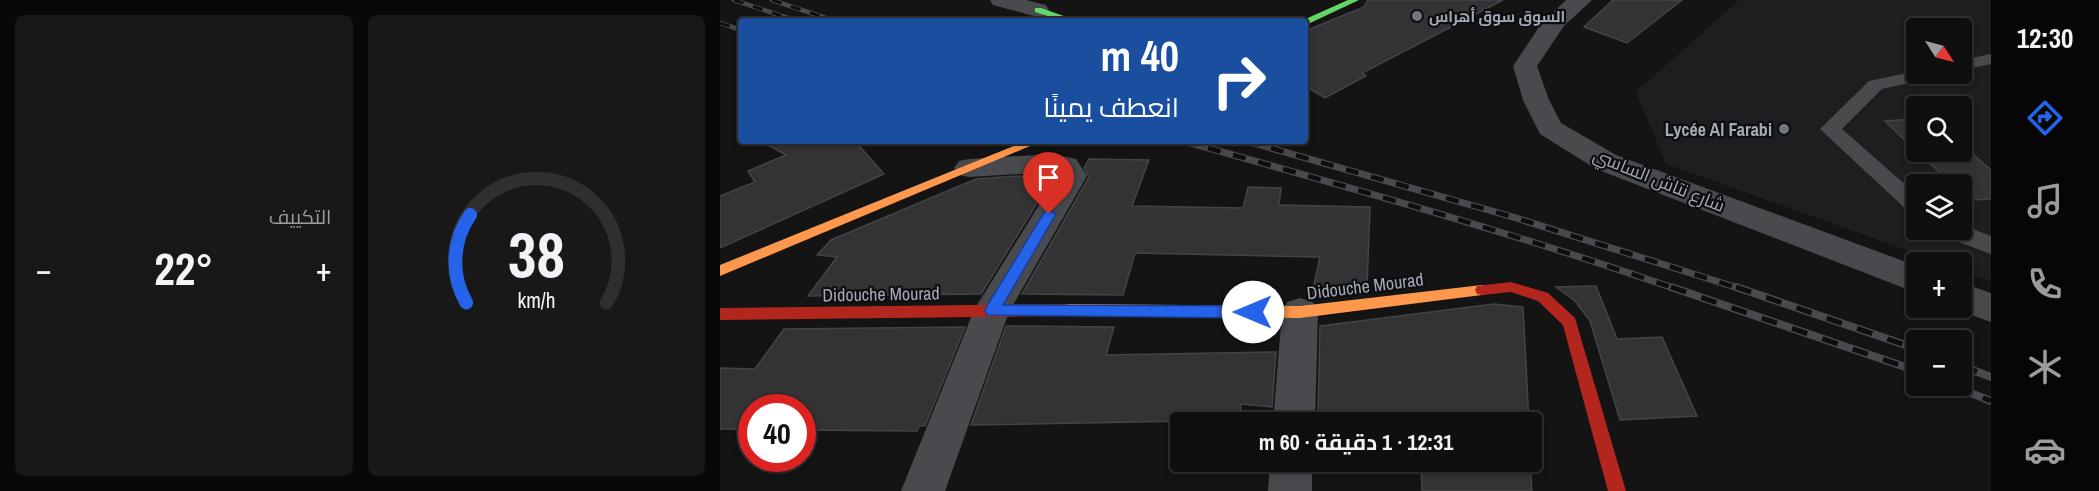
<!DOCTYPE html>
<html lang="ar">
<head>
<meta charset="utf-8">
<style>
  :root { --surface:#0f0f0f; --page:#181818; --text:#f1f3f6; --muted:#9b9c9e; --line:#2f2f2f; --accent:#2563eb }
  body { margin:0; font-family:"Archivo Narrow",Cairo,sans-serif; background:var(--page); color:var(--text); direction:rtl; height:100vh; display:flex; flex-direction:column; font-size:22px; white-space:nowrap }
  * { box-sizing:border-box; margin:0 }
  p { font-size:20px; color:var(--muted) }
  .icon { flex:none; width:33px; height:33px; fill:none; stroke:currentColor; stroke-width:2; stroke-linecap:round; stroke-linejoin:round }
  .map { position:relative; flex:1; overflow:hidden; direction:ltr }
  .side { display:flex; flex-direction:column; gap:15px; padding:15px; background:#080808; width:720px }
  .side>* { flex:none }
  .banner { position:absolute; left:18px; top:18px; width:570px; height:126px; border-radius:6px; box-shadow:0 3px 9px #0003,0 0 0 2px var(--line); direction:rtl; background:#1a4fa0; color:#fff; overflow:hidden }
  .needle { width:39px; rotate:126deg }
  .tools { position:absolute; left:1186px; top:18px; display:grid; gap:12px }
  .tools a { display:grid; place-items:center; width:66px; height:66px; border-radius:6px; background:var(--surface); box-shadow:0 3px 9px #0003,0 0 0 2px var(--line); font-size:30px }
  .speed { position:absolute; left:18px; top:394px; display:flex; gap:12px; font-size:30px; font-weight:700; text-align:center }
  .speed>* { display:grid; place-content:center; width:78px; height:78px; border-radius:50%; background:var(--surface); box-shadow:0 3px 9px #0003,0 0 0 2px var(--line); line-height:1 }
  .speed .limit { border:9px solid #d22; background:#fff; color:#111 }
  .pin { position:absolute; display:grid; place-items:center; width:51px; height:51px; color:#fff; margin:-62px -26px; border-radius:50% 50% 50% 0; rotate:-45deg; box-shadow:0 0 6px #0007 }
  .pin .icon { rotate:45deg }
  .me { position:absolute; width:66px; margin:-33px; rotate:270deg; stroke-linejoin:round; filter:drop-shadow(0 0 4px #0008) }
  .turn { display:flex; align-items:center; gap:21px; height:126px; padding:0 30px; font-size:27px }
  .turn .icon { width:78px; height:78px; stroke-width:2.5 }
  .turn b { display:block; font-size:42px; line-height:51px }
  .big { font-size:45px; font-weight:700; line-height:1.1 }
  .side .card { flex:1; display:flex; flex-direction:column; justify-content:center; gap:9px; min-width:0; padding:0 21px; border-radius:9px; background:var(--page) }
  .side .dial { align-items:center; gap:0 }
  .dial svg { height:156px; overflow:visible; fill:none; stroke:var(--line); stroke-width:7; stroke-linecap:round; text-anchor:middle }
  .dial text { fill:var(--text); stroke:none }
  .heat { display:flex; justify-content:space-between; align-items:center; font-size:33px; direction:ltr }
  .side .tiles { flex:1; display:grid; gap:15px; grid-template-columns:repeat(2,1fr) }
  .trip { position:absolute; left:450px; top:412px; width:372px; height:60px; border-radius:6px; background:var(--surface); box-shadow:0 3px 9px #0003,0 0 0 2px var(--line); font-weight:700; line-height:60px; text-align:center; direction:rtl }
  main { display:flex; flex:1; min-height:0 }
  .menu { display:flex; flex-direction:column; width:108px; justify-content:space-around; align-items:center; background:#060606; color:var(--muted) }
  .menu .icon { width:42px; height:42px }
  .menu .selected { color:var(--accent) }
  .menu b { font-size:27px; color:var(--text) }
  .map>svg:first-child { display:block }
  .built { fill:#1e1e20; fill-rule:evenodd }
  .building { fill:#333335; stroke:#424448; stroke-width:1.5 }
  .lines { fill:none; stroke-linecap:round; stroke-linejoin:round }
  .lane { fill:#484a4d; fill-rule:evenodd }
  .street { fill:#484a4d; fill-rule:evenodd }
  .fast { fill:#63d668; fill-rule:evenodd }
  .slow { fill:#ff974d; fill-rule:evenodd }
  .jam { fill:#b3261e; fill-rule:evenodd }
  .rail-far2-casing { stroke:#484a4d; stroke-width:4.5 }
  .rail-far1-casing { stroke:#484a4d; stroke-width:7 }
  .rail-casing { stroke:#484a4d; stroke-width:8 }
  .rail-far2 { stroke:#0e0e10; stroke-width:3; stroke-dasharray:10; stroke-linecap:butt }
  .rail-far1 { stroke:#0e0e10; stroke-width:4.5; stroke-dasharray:13; stroke-linecap:butt }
  .rail { stroke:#0e0e10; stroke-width:5; stroke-dasharray:16; stroke-linecap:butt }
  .route { fill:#2563eb; stroke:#184099; stroke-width:1.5 }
  .poi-dot { fill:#71767e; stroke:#0e0e10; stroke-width:2 }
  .labels { text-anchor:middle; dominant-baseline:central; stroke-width:4.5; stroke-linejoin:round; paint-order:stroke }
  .far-poi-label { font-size:15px; font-weight:bold; fill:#a3aab7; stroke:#0e0e10; text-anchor:start }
  .poi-label { font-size:18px; font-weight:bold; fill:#a3aab7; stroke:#0e0e10; text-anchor:end }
  .street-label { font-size:18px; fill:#a3aab7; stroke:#0e0e10 }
</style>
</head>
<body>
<main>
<nav class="menu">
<b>12:30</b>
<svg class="icon selected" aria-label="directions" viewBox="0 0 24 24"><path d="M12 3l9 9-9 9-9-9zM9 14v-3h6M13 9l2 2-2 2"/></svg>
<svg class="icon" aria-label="music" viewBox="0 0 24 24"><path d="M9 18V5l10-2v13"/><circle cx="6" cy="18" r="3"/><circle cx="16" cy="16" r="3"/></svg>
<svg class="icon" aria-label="phone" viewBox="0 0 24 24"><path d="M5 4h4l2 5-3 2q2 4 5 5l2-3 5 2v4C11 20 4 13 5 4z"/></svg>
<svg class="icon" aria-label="climate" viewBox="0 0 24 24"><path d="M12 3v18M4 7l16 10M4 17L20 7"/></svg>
<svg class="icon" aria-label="car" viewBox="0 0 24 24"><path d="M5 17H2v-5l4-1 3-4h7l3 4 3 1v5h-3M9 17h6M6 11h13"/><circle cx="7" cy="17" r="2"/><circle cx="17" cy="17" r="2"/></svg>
</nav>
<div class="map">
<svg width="1271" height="491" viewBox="0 0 1271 491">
  <rect width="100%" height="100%" fill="#141414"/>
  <path class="built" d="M1019,0H1271V281L1242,271V262H1220L946,164L916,92ZM1197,28H1242V74H1197ZM1197,106H1242V152H1197ZM1197,184H1242V230H1197Z"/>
  <g class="building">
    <path d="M648,0H783L642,73L646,76L605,98L585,86V31L644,7Z"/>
    <path d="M893,0H962L907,43L864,27Z"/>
    <path d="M1197,119V152L1165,121Z"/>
    <path d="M41,141H135L164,174L0,248V196L35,182L28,171L66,155Z"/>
    <path d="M1242,145L1271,170V199L1250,200L1242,193V184H1233L1197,152H1242Z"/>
    <path d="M369,159L429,160L412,206L523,208L528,187L561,188L559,205L650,207L647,288L592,294L600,257L415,253L403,295L302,294L369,177L364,168Z"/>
    <path d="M298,176L332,179L261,294L88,296L117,257L97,255L111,240L256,179Z"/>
    <path d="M876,286L897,339L942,337L977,416L900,420L870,321L855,301L836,287Z"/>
    <path d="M774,304L803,307L809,423H693L598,412L600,326Z"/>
    <path d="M286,326L394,327L386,355L556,352L552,407L521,404L520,420L251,425Z"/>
    <path d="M245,327L205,426H199L197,431L82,430V408H32V429H0V368L35,369L64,329Z"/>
    <path d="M701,462H810L812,491H702Z"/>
  </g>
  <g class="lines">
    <g class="lane">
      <path d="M1271,54V64L1242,70V60Z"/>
      <path d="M1197,71V74H1216L1213,78L1162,89L1122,129L1197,195V215L1189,212L1100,129L1149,81Z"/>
      <path d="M1242,225L1271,236V254L1223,236L1219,230H1242Z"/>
    </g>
    <g class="street">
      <path d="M270,0H306L326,5L329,10L326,15L318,17L273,5Z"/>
      <path d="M846,0H872L844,26L817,66L829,100L841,123L896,155L1197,266V293L876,169L820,134L803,100L793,66L821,24Z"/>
      <path d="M333,154L356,159L367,176L289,312L225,491H181L254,310L337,176L333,172L249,177L239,175L234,168L239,161L249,159Z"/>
      <path d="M1242,283L1271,293V322L1232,308H1242Z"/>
      <path d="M580,298L593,302L598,312L595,423H553L562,312L567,302Z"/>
      <path d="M550,462H592V491H548Z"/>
    </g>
    <g class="fast">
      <path d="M628,0H639L588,24L585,25V21H581Z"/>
      <path d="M315,8H321L358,21H343L315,12Z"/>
    </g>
    <g class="slow">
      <path d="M306,141H322L0,276V265Z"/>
      <path d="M762,285L767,286L769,290L767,294L762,295L580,318L346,316L341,314L339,310L341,306L346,304L580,306Z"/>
    </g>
    <g class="jam">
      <path d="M791,282L828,293L855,318L906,491H888L843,325L818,301L791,292L762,295L757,294L755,290L757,286Z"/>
      <path d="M346,304L351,306L353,310L351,314L346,316L0,320V308Z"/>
    </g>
    <defs>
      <g id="rail-far2">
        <path d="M14,0L77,21"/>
        <path d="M52,0L115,21"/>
        <path d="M0,23L21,30"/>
      </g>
      <g id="rail-far1">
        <path d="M463,141C628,187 794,233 956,289"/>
        <path d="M526,141L793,217L1021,289"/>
      </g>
      <g id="rail">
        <path d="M951,287L1197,371"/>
        <path d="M1016,287L1197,349"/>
        <path d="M1242,366L1271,377"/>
        <path d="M1233,386L1271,401"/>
      </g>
    </defs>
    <use href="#rail-far2" class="rail-far2-casing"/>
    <use href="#rail-far1" class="rail-far1-casing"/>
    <use href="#rail" class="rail-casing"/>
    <use href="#rail-far2" class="rail-far2"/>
    <use href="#rail-far1" class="rail-far1"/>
    <use href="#rail" class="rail"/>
  </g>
  <path class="route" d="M329,210L336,214L283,305L533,306L538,308L540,312L538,316L533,318L267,315L265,310L267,306L325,211Z"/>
  <g class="poi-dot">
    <circle cx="697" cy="16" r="6"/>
    <circle cx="1064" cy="129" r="6"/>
  </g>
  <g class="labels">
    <g class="far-poi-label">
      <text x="709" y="16">السوق سوق أهراس</text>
    </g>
    <g class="poi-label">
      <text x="1052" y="129">Lycée Al Farabi</text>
    </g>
    <g class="street-label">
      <text transform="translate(939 180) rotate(22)">شارع نتاش الساسي</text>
      <text transform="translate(645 286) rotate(-7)">Didouche Mourad</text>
      <text transform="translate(161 294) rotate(-1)">Didouche Mourad</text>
    </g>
  </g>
</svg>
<div class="tools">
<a><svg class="needle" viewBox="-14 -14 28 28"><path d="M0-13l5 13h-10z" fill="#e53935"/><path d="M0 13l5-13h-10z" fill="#9b9c9e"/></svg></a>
<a><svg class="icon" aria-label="search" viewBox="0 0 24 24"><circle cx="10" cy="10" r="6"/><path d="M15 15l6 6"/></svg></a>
<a><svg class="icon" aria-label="layers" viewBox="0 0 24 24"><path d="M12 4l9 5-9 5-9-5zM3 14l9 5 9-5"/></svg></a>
<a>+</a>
<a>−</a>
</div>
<div class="speed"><div class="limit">40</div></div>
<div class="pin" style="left:329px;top:214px;background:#d93025"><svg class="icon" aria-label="arrive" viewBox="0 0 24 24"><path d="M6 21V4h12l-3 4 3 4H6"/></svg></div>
<svg class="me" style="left:533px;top:312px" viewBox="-20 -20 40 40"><circle r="19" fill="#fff"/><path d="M0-13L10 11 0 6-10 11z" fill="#2563eb"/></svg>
<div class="trip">12:31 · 1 دقيقة · 60 m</div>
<div class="banner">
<div class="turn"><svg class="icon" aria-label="right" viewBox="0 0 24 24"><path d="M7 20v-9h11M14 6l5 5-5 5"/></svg><div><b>40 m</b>انعطف يمينًا</div></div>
</div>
</div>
<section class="side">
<div class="tiles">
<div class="card dial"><svg viewBox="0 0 100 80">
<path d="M14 69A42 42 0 1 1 86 69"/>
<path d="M14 69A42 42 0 0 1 16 24" stroke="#2563eb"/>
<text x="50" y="56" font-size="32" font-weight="700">38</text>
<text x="50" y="72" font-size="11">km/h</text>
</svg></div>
<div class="card"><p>التكييف</p>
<div class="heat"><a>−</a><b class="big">22°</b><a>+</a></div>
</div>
</div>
</section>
</main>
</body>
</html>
